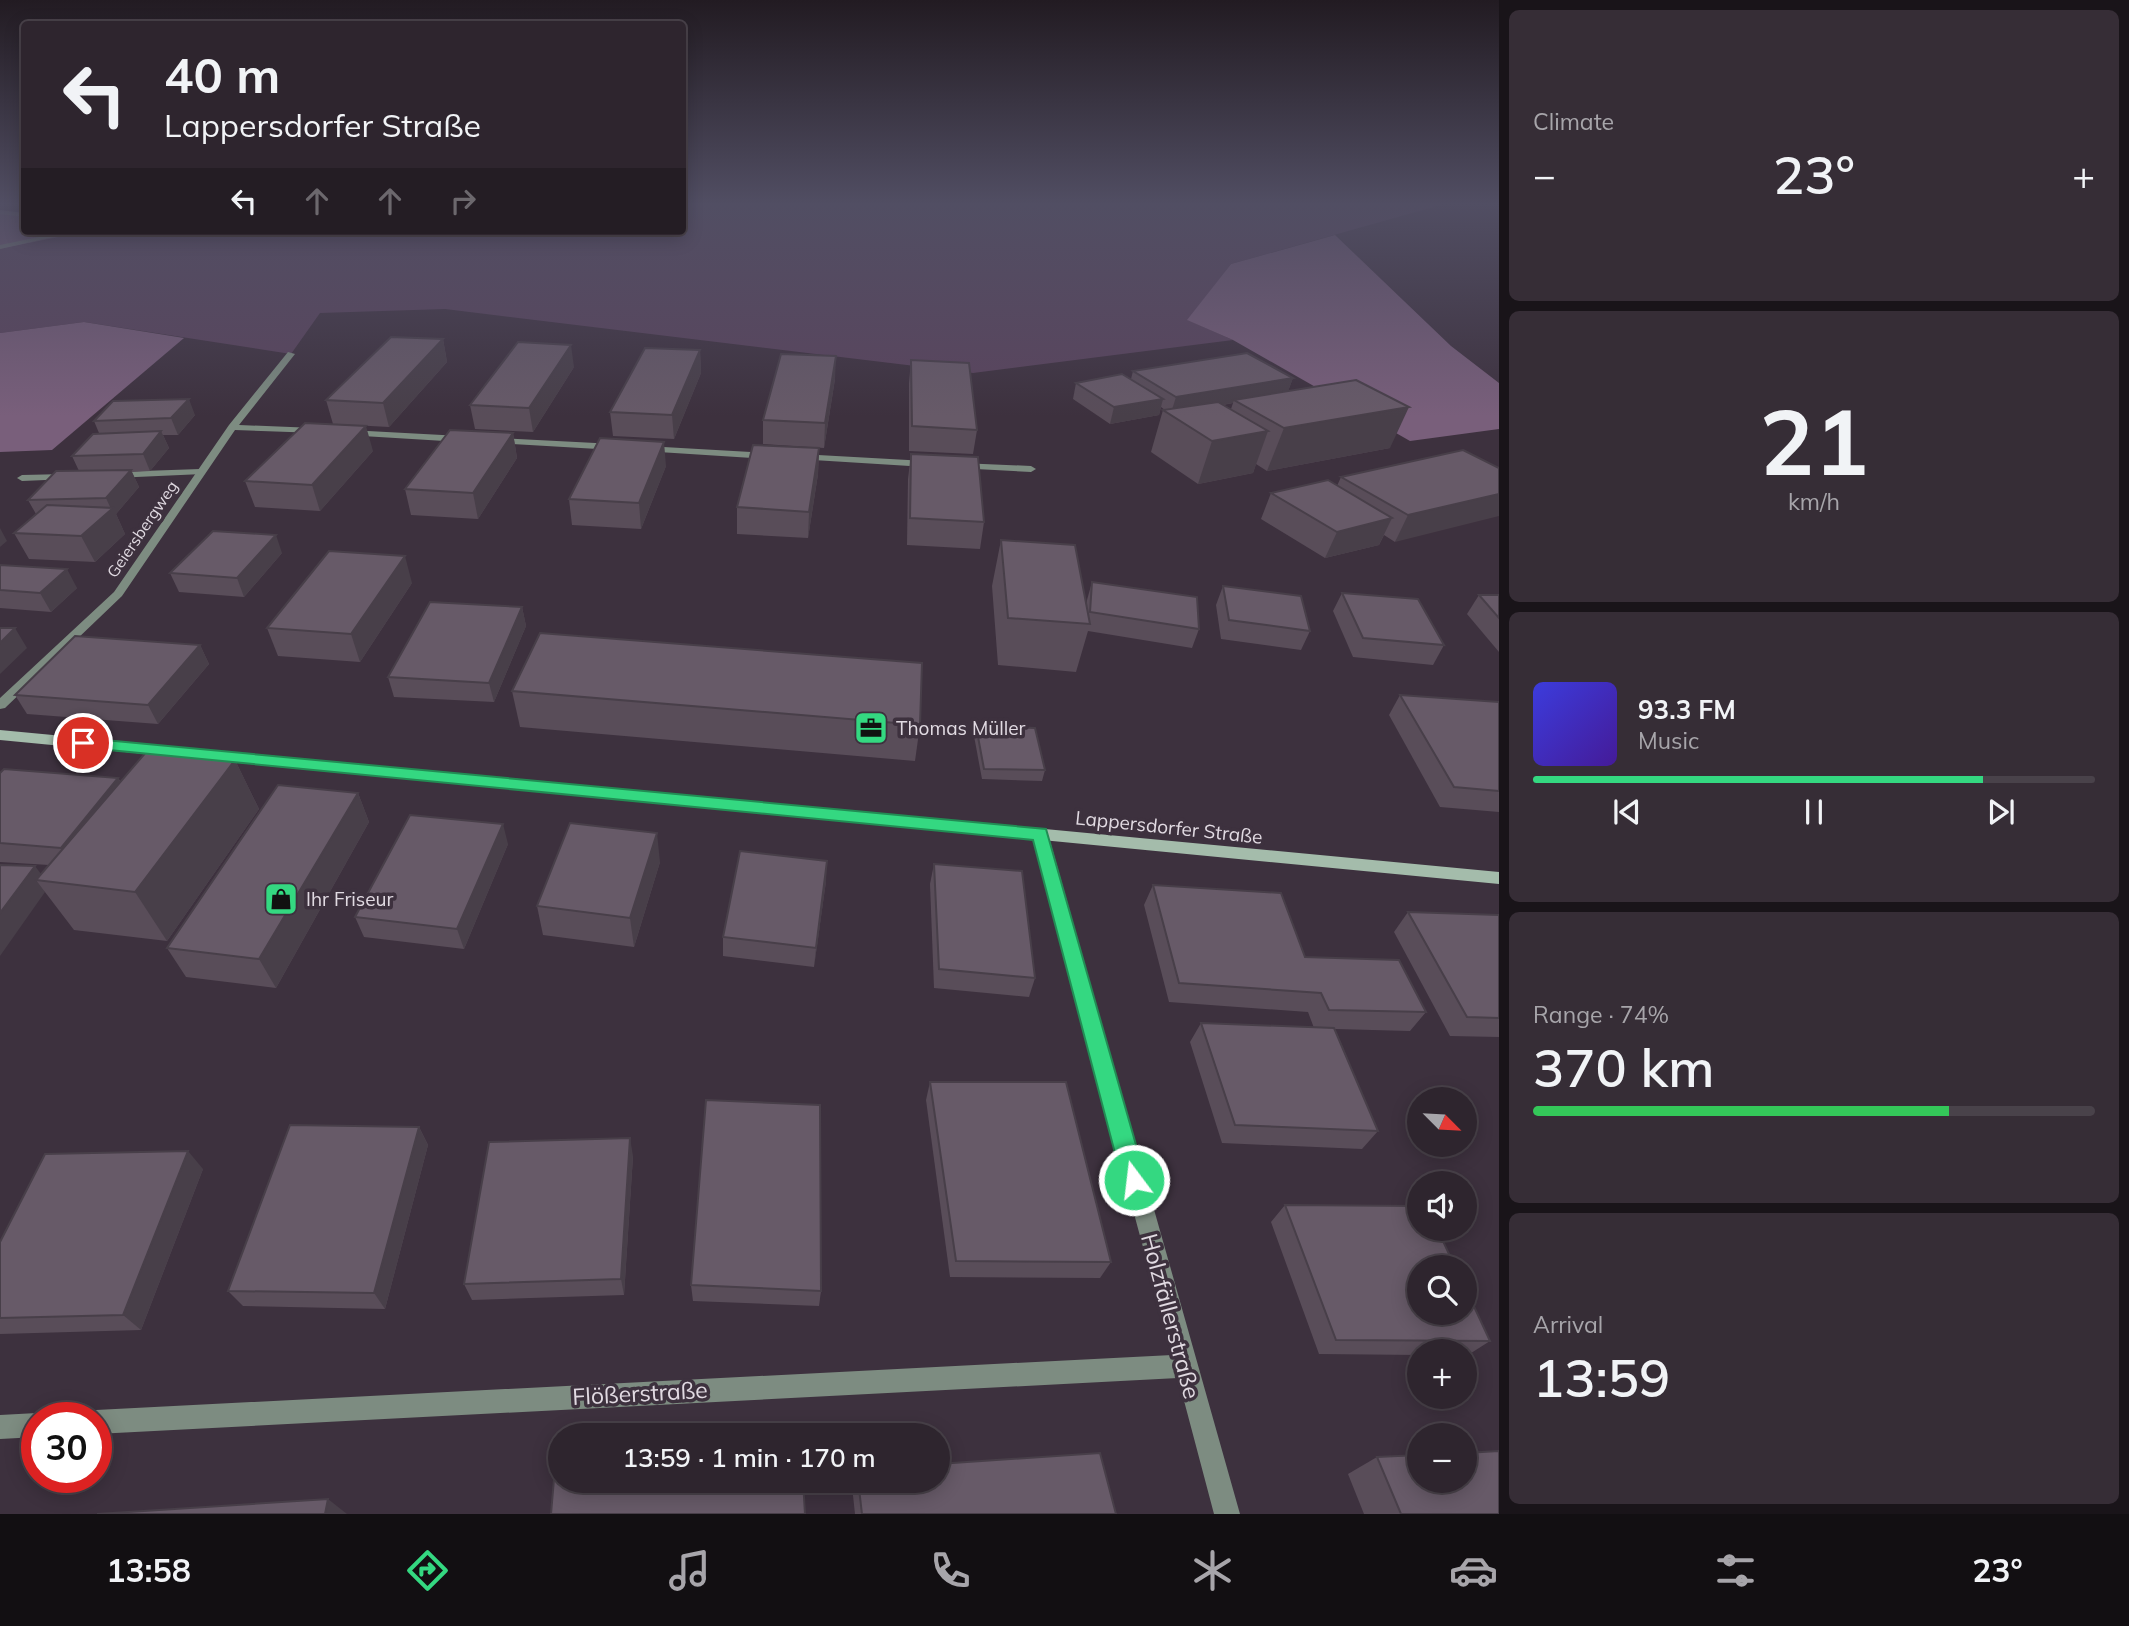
<!DOCTYPE html>
<html lang="en">
<head>
<meta charset="utf-8">
<style>
  :root { --surface:#2e252e; --page:#362d36; --text:#f1f3f6; --muted:#a7a5aa; --line:#49424a; --accent:#34d881 }
  body { margin:0; font-family:Mulish,sans-serif; background:var(--page); color:var(--text); height:100vh; display:flex; flex-direction:column; font-size:26px; white-space:nowrap }
  * { box-sizing:border-box; margin:0 }
  p { font-size:23px; color:var(--muted) }
  .icon { flex:none; width:38px; height:38px; fill:none; stroke:currentColor; stroke-width:2; stroke-linecap:round; stroke-linejoin:round }
  .map { position:relative; flex:1; overflow:hidden }
  .details { display:flex; flex-direction:column; gap:10px; padding:10px; background:#191419; width:630px }
  .details>* { flex:none }
  .guide { position:absolute; left:21px; top:21px; width:665px; height:214px; border-radius:7px; box-shadow:0 4px 18px #0003,0 0 0 2px var(--line); background:#2e252e; color:var(--text); overflow:hidden }
  .needle { width:46px; rotate:114deg }
  .fabs { position:absolute; left:1407px; top:1087px; display:grid; gap:14px }
  .fabs a { display:grid; place-items:center; width:70px; height:70px; border-radius:50%; background:var(--surface); box-shadow:0 4px 18px #0003,0 0 0 2px var(--line); font-size:35px }
  .speed { position:absolute; left:21px; top:1402px; display:flex; gap:14px; font-size:35px; font-weight:700; text-align:center }
  .speed>* { display:grid; place-content:center; width:91px; height:91px; border-radius:50%; background:var(--surface); box-shadow:0 4px 18px #0003,0 0 0 2px var(--line); line-height:1 }
  .speed .limit { border:10px solid #d22; background:#fff; color:#111 }
  .pin { position:absolute; display:grid; place-items:center; width:60px; height:60px; color:#fff; margin:-30px; border:4px solid #fff; border-radius:50%; box-shadow:0 2px 7px #0007 }
  .me { position:absolute; width:77px; margin:-38px; rotate:345deg; stroke-linejoin:round; filter:drop-shadow(0 0 5px #0008) }
  .turn { display:flex; align-items:center; gap:24px; height:147px; padding:0 28px; font-size:32px }
  .turn .icon { width:91px; height:91px; stroke-width:2.5 }
  .turn b { display:block; font-size:49px; line-height:60px }
  .lanes { display:flex; align-items:center; height:66px; padding:0 28px; background:#0003; justify-content:center; gap:35px; direction:ltr }
  .lanes .off { opacity:.35 }
  .big { font-size:52px; font-weight:600; line-height:1.1 }
  .details .tile { flex:1; display:flex; flex-direction:column; justify-content:center; gap:10px; min-width:0; padding:0 24px; border-radius:10px; background:var(--page) }
  .details .dial { align-items:center; gap:0 }
  .dial b { font-size:91px; line-height:1 }
  .song { display:flex; align-items:center; gap:21px }
  .cover { width:84px; height:84px; border-radius:10px; background:linear-gradient(135deg,hsl(240 70% 55%),hsl(260 70% 35%)) }
  .played { height:7px; border-radius:4px; background:linear-gradient(90deg,var(--accent) 80%,var(--line) 80%) }
  .keys { display:flex; justify-content:space-around; direction:ltr }
  .heat { display:flex; justify-content:space-between; align-items:center; font-size:38px; direction:ltr }
  .charge { height:10px; border-radius:5px; background:linear-gradient(90deg,#34c759 74%,var(--line) 0) }
  .trip { position:absolute; left:548px; top:1423px; width:402px; height:70px; border-radius:35px; background:var(--surface); box-shadow:0 4px 18px #0003,0 0 0 2px var(--line); font-weight:600; line-height:70px; text-align:center }
  .dock { display:flex; height:112px; justify-content:space-around; align-items:center; background:#120f12; color:var(--muted) }
  .dock .icon { width:49px; height:49px }
  .dock .selected { color:var(--accent) }
  .dock b { font-size:32px; color:var(--text) }
  main { display:flex; flex:1; min-height:0 }
  .map>svg:first-child { display:block }
  .green { fill:#5a445d }
  .forest { fill:#795f7b }
  .lines { fill:none; stroke-linecap:round; stroke-linejoin:round }
  .lane { fill:#7d8c81; fill-rule:evenodd }
  .street { fill:#7d8c81; fill-rule:evenodd }
  .secondary { fill:#a4bcab; fill-rule:evenodd }
  .wall { fill:#594d59; fill-rule:evenodd }
  .shaded-wall { fill:#483f49 }
  .building { fill:#675a68; stroke:#483f49; stroke-width:2 }
  .route { fill:#34d881; stroke:#228c54; stroke-width:2 }
  .labels { text-anchor:middle; dominant-baseline:central; stroke-width:7; stroke-linejoin:round; paint-order:stroke }
  .far-street-label { font-size:16px; fill:#e1dae2; stroke:#3d313e }
  .poi-label { font-size:19px; fill:#e1dae2; stroke:#3d313e; text-anchor:start }
  .street-label { font-size:19px; fill:#e1dae2; stroke:#3d313e }
  .near-street-label { font-size:23px; fill:#e1dae2; stroke:#3d313e }
</style>
</head>
<body>
<main>
<div class="map">
<svg width="1499" height="1514" viewBox="0 0 1499 1514">
  <rect width="100%" height="100%" fill="#3d313e"/>
  <path class="green" d="M683,204H1444L1231,264L1188,320L1233,340L973,373L445,309L320,313L291,354L84,322L0,333V249L90,231H682Z"/>
  <g class="forest">
    <path d="M0,212L24,215V231H89L0,249Z"/>
    <path d="M1335,235L1451,346L1499,383V429L1410,441L1233,340L1187,320L1231,264Z"/>
    <path d="M84,322L184,338L52,450L0,452V333Z"/>
  </g>
  <g class="lines">
    <g class="lane">
      <path d="M200,469L205,472L203,474L114,478L109,475L114,472Z"/>
      <path d="M66,474L69,475V479L22,481L17,478L22,475Z"/>
    </g>
    <g class="street">
      <path d="M0,210L24,213V217L0,214Z"/>
      <path d="M68,231H80L0,249V245Z"/>
      <path d="M288,352L295,354L239,425L315,428L318,429V433L235,430L122,596L5,708L0,709V698L114,592L229,425Z"/>
      <path d="M349,430L461,436L466,439L461,442L346,435V431Z"/>
      <path d="M496,438L615,444L620,447L615,450L493,443V439Z"/>
      <path d="M646,446L769,453L774,456L769,459L643,451V447Z"/>
      <path d="M800,454L926,461L931,464L926,467L797,459V455Z"/>
      <path d="M960,463L1031,466L1036,469L1031,472L957,468L955,466Z"/>
      <path d="M1040,828L1045,830L1048,834L1240,1514H1214L1178,1378L96,1434V1418H86L88,1414L96,1410L1172,1355L1032,834L1035,830Z"/>
      <path d="M37,1413L46,1418H37V1437L0,1439V1415Z"/>
    </g>
    <path class="secondary" d="M0,730L1499,872V884L0,740Z"/>
  </g>
  <g class="wall">
    <path d="M443,339L447,362L389,427L333,424L326,400Z"/>
    <path d="M700,350L701,373L674,439L613,436L610,412Z"/>
    <path d="M911,360L977,430L973,454L909,451V383Z"/>
    <path d="M574,367L533,432L475,429L470,405Z"/>
    <path d="M1133,371L1293,378L1288,391L1390,448L1267,471L1256,464L1253,473L1198,484L1151,452L1163,410H1165L1161,407L1159,415L1110,424L1073,399L1076,383L1131,379ZM1233,403L1231,409L1223,405Z"/>
    <path d="M835,379L824,448L763,444V420Z"/>
    <path d="M195,415L178,435H163L169,448L150,471L132,472L139,487L116,514L125,534L95,562L29,559L14,533L36,514L28,500L79,471L72,456L99,433L94,421Z"/>
    <path d="M513,433L517,458L478,519L411,515L405,489Z"/>
    <path d="M819,448L818,474L808,538L737,534V507Z"/>
    <path d="M1463,450L1395,542L1384,535L1379,545L1325,558L1261,519L1271,493L1337,486L1341,477Z"/>
    <path d="M373,451L320,511L255,507L245,481Z"/>
    <path d="M911,454L984,522L980,549L907,545L908,479Z"/>
    <path d="M666,466L641,529L572,525L569,499Z"/>
    <path d="M1001,540L1087,607V600L1092,582L1199,629L1192,648L1088,631L1076,672L998,665L992,586Z"/>
    <path d="M282,553L244,597L179,592L170,573Z"/>
    <path d="M0,565L77,588L51,612L0,608Z"/>
    <path d="M412,583L360,662L278,656L267,628Z"/>
    <path d="M1223,586L1310,631L1301,650L1221,639L1216,605Z"/>
    <path d="M1342,593L1444,645L1433,665L1353,657L1333,611Z"/>
    <path d="M1479,595H1499V652L1467,614Z"/>
    <path d="M522,607L526,626L494,702L394,697L388,677Z"/>
    <path d="M200,645L209,664L158,724L27,714L15,695Z"/>
    <path d="M512,691L920,725L915,761L520,727Z"/>
    <path d="M1400,695L1499,702V812L1440,807L1389,715Z"/>
    <path d="M976,726L1045,770L1042,781L982,779L974,736Z"/>
    <path d="M235,760L259,809L167,941L74,930L45,892L0,865L42,875L49,865L0,862V773L118,778L121,782Z"/>
    <path d="M358,793L369,822L276,988L186,977L167,948Z"/>
    <path d="M508,844L464,949L364,937L355,917Z"/>
    <path d="M660,862L634,947L543,935L537,906Z"/>
    <path d="M934,864L1035,978L1029,997L934,988L930,884Z"/>
    <path d="M826,881L814,967L723,956V937Z"/>
    <path d="M1153,885L1305,957L1426,1012L1410,1031L1335,1029L1378,1131L1362,1149L1222,1143L1190,1042L1201,1023L1314,1028L1308,1012L1169,1002L1144,905Z"/>
    <path d="M1408,912L1499,915V1037L1450,1036L1394,932Z"/>
    <path d="M930,1082L1111,1262L1100,1278L950,1277L926,1100Z"/>
    <path d="M419,1127L428,1145L385,1309L243,1306L228,1291Z"/>
    <path d="M633,1156L624,1295L472,1300L464,1284Z"/>
    <path d="M203,1169L141,1330L0,1334V1242Z"/>
    <path d="M1285,1205L1490,1341L1468,1355H1465V1351H1419V1355L1319,1354L1271,1222Z"/>
    <path d="M691,1285L821,1291L819,1306L693,1301Z"/>
    <path d="M1377,1457L1499,1514H1364L1348,1474Z"/>
    <path d="M853,1480H938L1116,1514H855L852,1486Z"/>
  </g>
  <g class="shaded-wall">
    <path d="M443,339L447,362L389,427L383,403Z"/>
    <path d="M571,345L574,367L533,432L529,408Z"/>
    <path d="M700,350L701,373L674,439L672,415Z"/>
    <path d="M836,356L835,379L824,448L825,423Z"/>
    <path d="M1293,378L1287,394L1234,400L1233,403L1171,413L1176,397Z"/>
    <path d="M189,399L195,415L178,435L171,418Z"/>
    <path d="M1163,399L1159,415L1110,424L1114,407Z"/>
    <path d="M1409,407L1390,448L1267,471L1284,428Z"/>
    <path d="M366,426L373,451L320,511L312,485Z"/>
    <path d="M161,431L169,448L150,471L143,454Z"/>
    <path d="M1268,431L1253,473L1198,484L1212,441Z"/>
    <path d="M513,433L517,458L478,519L473,493Z"/>
    <path d="M664,442L666,466L641,529L639,503Z"/>
    <path d="M819,448L818,474L808,538L809,512Z"/>
    <path d="M131,470L139,487L116,514L125,534L95,562L81,536L111,509L106,498Z"/>
    <path d="M1499,494V516L1395,542L1408,515Z"/>
    <path d="M1392,518L1379,545L1325,558L1337,532Z"/>
    <path d="M0,528L7,541L0,547Z"/>
    <path d="M276,535L282,553L244,597L237,578Z"/>
    <path d="M405,556L412,583L360,662L351,634Z"/>
    <path d="M67,569L77,588L51,612L40,593Z"/>
    <path d="M522,607L526,626L494,702L489,683Z"/>
    <path d="M15,628L27,648L0,674V643Z"/>
    <path d="M200,645L209,664L158,724L148,705Z"/>
    <path d="M235,760L259,809L167,941L135,892Z"/>
    <path d="M118,778L130,797L75,868L61,848Z"/>
    <path d="M358,793L369,822L276,988L259,959Z"/>
    <path d="M503,824L508,844L464,949L457,929Z"/>
    <path d="M657,833L660,862L634,947L630,918Z"/>
    <path d="M827,861L826,881L814,967L816,948Z"/>
    <path d="M35,866L47,882L36,880L45,892L0,956V913Z"/>
    <path d="M419,1127L428,1145L385,1309L374,1293Z"/>
    <path d="M630,1138L633,1156L624,1295L621,1279Z"/>
    <path d="M188,1151L203,1169L141,1330L123,1315Z"/>
    <path d="M328,1499L347,1514H325Z"/>
  </g>
  <g class="building">
    <path d="M391,337L443,339L383,403L326,400Z"/>
    <path d="M518,342L571,345L529,408L470,405Z"/>
    <path d="M645,348L700,350L672,415L610,412Z"/>
    <path d="M1247,353L1293,378L1176,397L1133,371Z"/>
    <path d="M781,354L836,356L825,423L763,420Z"/>
    <path d="M911,360L969,363L977,430L912,426Z"/>
    <path d="M1122,374L1163,399L1114,407L1076,383Z"/>
    <path d="M1356,380L1409,407L1284,428L1234,400Z"/>
    <path d="M189,399L171,418L94,421L113,401Z"/>
    <path d="M1218,402L1268,431L1212,441L1163,410Z"/>
    <path d="M305,423L366,426L312,485L245,481Z"/>
    <path d="M450,430L513,433L473,493L405,489Z"/>
    <path d="M161,431L143,454L72,456L93,434Z"/>
    <path d="M600,438L664,442L639,503L569,499Z"/>
    <path d="M753,445L819,448L809,512L737,507Z"/>
    <path d="M1463,450L1499,468V494L1408,515L1341,477Z"/>
    <path d="M911,454L978,457L984,522L910,518Z"/>
    <path d="M131,470L106,498L28,500L56,471Z"/>
    <path d="M1328,480L1392,518L1337,532L1271,493Z"/>
    <path d="M47,505L113,508L81,536L14,533Z"/>
    <path d="M213,531L276,535L237,578L170,573Z"/>
    <path d="M1001,540L1075,545L1090,624L1008,618Z"/>
    <path d="M329,551L405,556L351,634L267,628Z"/>
    <path d="M0,565L67,569L40,593L0,590Z"/>
    <path d="M1092,582L1197,597L1199,629L1090,612Z"/>
    <path d="M1223,586L1301,596L1310,631L1229,620Z"/>
    <path d="M1342,593L1418,599L1444,645L1363,638Z"/>
    <path d="M1479,595H1499V618Z"/>
    <path d="M430,602L522,607L489,683L388,677Z"/>
    <path d="M0,628H15L0,643Z"/>
    <path d="M540,633L922,663L920,725L512,691Z"/>
    <path d="M75,636L200,645L148,705L15,695Z"/>
    <path d="M1400,695L1499,702V791L1454,787Z"/>
    <path d="M976,726L1035,728L1045,770L984,769Z"/>
    <path d="M147,751L235,760L135,892L36,880Z"/>
    <path d="M4,769L118,778L61,848L0,843V773Z"/>
    <path d="M278,785L358,793L259,959L167,948Z"/>
    <path d="M410,815L503,824L457,929L355,917Z"/>
    <path d="M570,823L657,833L630,918L537,906Z"/>
    <path d="M740,851L827,861L816,948L723,937Z"/>
    <path d="M934,864L1022,871L1035,978L939,969Z"/>
    <path d="M0,865L35,866L0,913Z"/>
    <path d="M1153,885L1281,893L1305,957L1399,960L1426,1012L1329,1010L1321,993L1179,983Z"/>
    <path d="M1408,912L1499,915V1018L1467,1017Z"/>
    <path d="M1201,1023L1334,1028L1378,1131L1235,1125Z"/>
    <path d="M930,1082H1066L1111,1262L956,1261Z"/>
    <path d="M706,1100L820,1105L821,1291L691,1285Z"/>
    <path d="M290,1125L419,1127L374,1293L228,1291Z"/>
    <path d="M630,1138L621,1279L464,1284L489,1142Z"/>
    <path d="M188,1151L123,1315L0,1318V1242L45,1154Z"/>
    <path d="M1285,1205L1419,1206V1228H1437L1455,1267H1419V1312H1465V1287L1490,1341L1336,1340Z"/>
    <path d="M1499,1451V1514H1401L1377,1457L1419,1455V1480H1465V1453Z"/>
    <path d="M1100,1453L1116,1514H862L858,1480H938V1464Z"/>
    <path d="M554,1479H560V1480H803L805,1514H551Z"/>
    <path d="M328,1499L325,1514H97Z"/>
  </g>
  <linearGradient id="sky" x2="0" y2="1"><stop stop-color="#221b22"/><stop offset="0.49" stop-color="#514e63"/><stop offset="1" stop-color="#514e63" stop-opacity="0"/></linearGradient>
  <rect width="1499" height="416" fill="url(#sky)"/>
  <path class="route" d="M83,738L1046,829L1146,1180L1142,1188L1134,1191L1126,1188L1122,1180L1033,840L78,747L76,743L78,739Z"/>
  <defs>
    <symbol id="office-square" viewBox="-11 -11 22 22"><rect x="-9" y="-9" width="18" height="18" rx="4" fill="#34d881" stroke="#3d313e"/><path d="M-6-3h4V-5.5h4V-3h4V5H-6ZM-1-4.5V-3h2v-1.5ZM-6 0V1H6V0Z" fill="#111"/></symbol>
    <symbol id="shop-square" viewBox="-11 -11 22 22"><rect x="-9" y="-9" width="18" height="18" rx="4" fill="#34d881" stroke="#3d313e"/><path d="M-5-2.5h2.3a2.7 3.5 0 0 1 5.4 0H5L5.5 6h-11ZM-1.5-2.5h3a1.5 2.3 0 0 0-3 0Z" fill="#111"/></symbol>
  </defs>
  <g fill-rule="evenodd">
    <use href="#office-square" x="852" y="709" width="38" height="38"/>
    <use href="#shop-square" x="262" y="880" width="38" height="38"/>
  </g>
  <g class="labels">
    <g class="far-street-label">
      <text transform="translate(142 529) rotate(-56)">Geiersbergweg</text>
    </g>
    <g class="poi-label">
      <text x="896" y="728">Thomas Müller</text>
      <text x="306" y="899">Ihr Friseur</text>
    </g>
    <g class="street-label">
      <text transform="translate(1169 827) rotate(6)">Lappersdorfer Straße</text>
    </g>
    <g class="near-street-label">
      <text transform="translate(1171 1316) rotate(75)">Holzfällerstraße</text>
      <text transform="translate(640 1393) rotate(-3)">Flößerstraße</text>
    </g>
  </g>
</svg>
<div class="fabs">
<a><svg class="needle" viewBox="-14 -14 28 28"><path d="M0-13l5 13h-10z" fill="#e53935"/><path d="M0 13l5-13h-10z" fill="#a7a5aa"/></svg></a>
<a><svg class="icon" aria-label="sound" viewBox="0 0 24 24"><path d="M4 9h4l5-4v14l-5-4H4zM17 9q2 3 0 6"/></svg></a>
<a><svg class="icon" aria-label="search" viewBox="0 0 24 24"><circle cx="10" cy="10" r="6"/><path d="M15 15l6 6"/></svg></a>
<a>+</a>
<a>−</a>
</div>
<div class="speed"><div class="limit">30</div></div>
<div class="pin" style="left:83px;top:743px;background:#d93025"><svg class="icon" aria-label="arrive" viewBox="0 0 24 24"><path d="M6 21V4h12l-3 4 3 4H6"/></svg></div>
<svg class="me" style="left:1134px;top:1180px" viewBox="-20 -20 40 40"><circle r="17" fill="#34d881" stroke="#fff" stroke-width="3"/><path d="M0-11L8 9 0 5-8 9z" fill="#fff"/></svg>
<div class="trip">13:59 · 1 min · 170 m</div>
<div class="guide">
<div class="turn"><svg class="icon" aria-label="left" viewBox="0 0 24 24"><path d="M17 20v-9H6M10 6l-5 5 5 5"/></svg><div><b>40 m</b>Lappersdorfer Straße</div></div>
<div class="lanes"><svg class="icon" aria-label="left" viewBox="0 0 24 24"><path d="M17 20v-9H6M10 6l-5 5 5 5"/></svg><svg class="icon off" aria-label="ahead" viewBox="0 0 24 24"><path d="M12 20V5M6 11l6-6 6 6"/></svg><svg class="icon off" aria-label="ahead" viewBox="0 0 24 24"><path d="M12 20V5M6 11l6-6 6 6"/></svg><svg class="icon off" aria-label="right" viewBox="0 0 24 24"><path d="M7 20v-9h11M14 6l5 5-5 5"/></svg></div>
</div>
</div>
<section class="details">
<div class="tile"><p>Climate</p>
<div class="heat"><a>−</a><b class="big">23°</b><a>+</a></div>
</div>
<div class="tile dial"><b>21</b><p>km/h</p></div>
<div class="tile">
<div class="song"><i class="cover"></i><div><b>93.3 FM</b><p>Music</p></div></div>
<div class="played"></div>
<div class="keys"><svg class="icon" aria-label="previous" viewBox="0 0 24 24"><path d="M18 5L8 12l10 7zM5 5v14"/></svg><svg class="icon" aria-label="pause" viewBox="0 0 24 24"><path d="M8 5v14M16 5v14"/></svg><svg class="icon" aria-label="next" viewBox="0 0 24 24"><path d="M6 5l10 7-10 7zM19 5v14"/></svg></div>
</div>
<div class="tile"><p>Range · 74%</p><b class="big">370 km</b><div class="charge"></div></div>
<div class="tile"><p>Arrival</p><b class="big">13:59</b></div>
</section>
</main>
<nav class="dock">
<b>13:58</b>
<svg class="icon selected" aria-label="directions" viewBox="0 0 24 24"><path d="M12 3l9 9-9 9-9-9zM9 14v-3h6M13 9l2 2-2 2"/></svg>
<svg class="icon" aria-label="music" viewBox="0 0 24 24"><path d="M9 18V5l10-2v13"/><circle cx="6" cy="18" r="3"/><circle cx="16" cy="16" r="3"/></svg>
<svg class="icon" aria-label="phone" viewBox="0 0 24 24"><path d="M5 4h4l2 5-3 2q2 4 5 5l2-3 5 2v4C11 20 4 13 5 4z"/></svg>
<svg class="icon" aria-label="climate" viewBox="0 0 24 24"><path d="M12 3v18M4 7l16 10M4 17L20 7"/></svg>
<svg class="icon" aria-label="car" viewBox="0 0 24 24"><path d="M5 17H2v-5l4-1 3-4h7l3 4 3 1v5h-3M9 17h6M6 11h13"/><circle cx="7" cy="17" r="2"/><circle cx="17" cy="17" r="2"/></svg>
<svg class="icon" aria-label="filters" viewBox="0 0 24 24"><path d="M4 7h16M4 17h16"/><circle cx="9" cy="7" r="2"/><circle cx="15" cy="17" r="2"/></svg>
<b>23°</b>
</nav>
</body>
</html>
